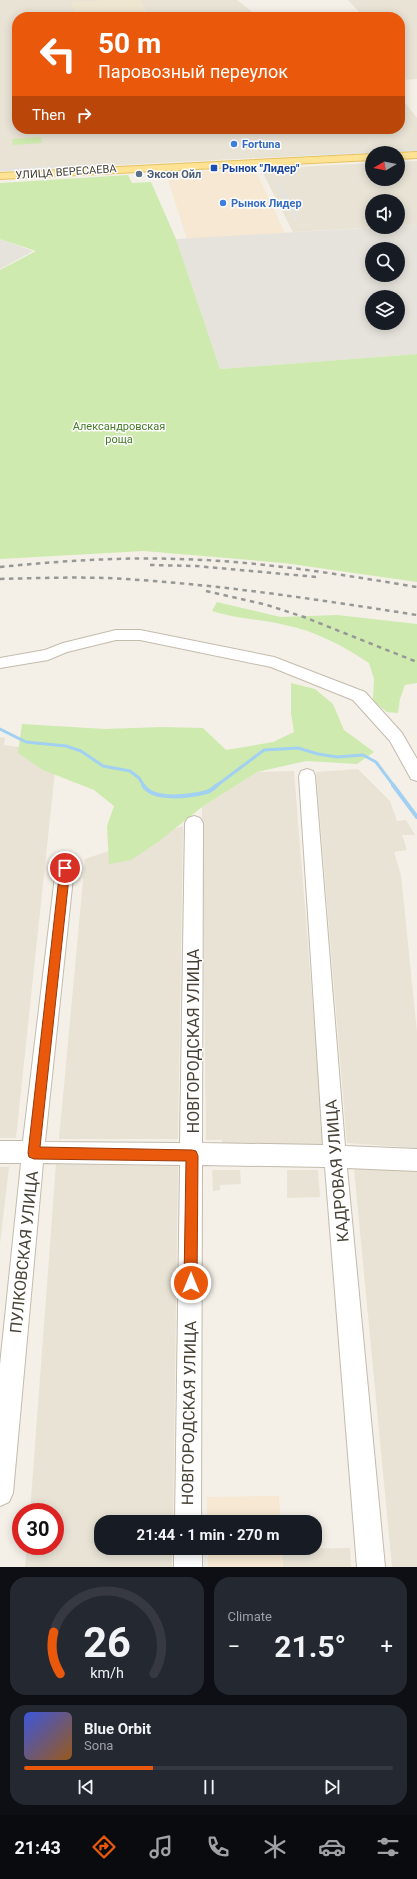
<!DOCTYPE html>
<html lang="en">
<head>
<meta charset="utf-8">
<style>
  :root { --surface:#171b24; --page:#242831; --text:#f1f3f6; --muted:#9ea1a6; --line:#363941; --accent:#ea580c }
  body { margin:0; font-family:Roboto,sans-serif; background:var(--page); color:var(--text); height:100vh; display:flex; flex-direction:column; font-size:15px; white-space:nowrap }
  * { box-sizing:border-box; margin:0 }
  p { font-size:13px; color:var(--muted) }
  .icon { flex:none; width:22px; height:22px; fill:none; stroke:currentColor; stroke-width:2; stroke-linecap:round; stroke-linejoin:round }
  .map { position:relative; height:1567px; overflow:hidden }
  .sheet { display:flex; flex-direction:column; gap:10px; padding:10px; background:#0d0f14; flex:1 }
  .sheet>* { flex:none }
  .guide { position:absolute; left:12px; top:12px; width:393px; height:122px; border-radius:16px; box-shadow:0 2px 10px #0003; background:#ea580c; color:#fff; overflow:hidden }
  .needle { width:26px; rotate:260deg }
  .tools { position:absolute; left:365px; top:146px; display:grid; gap:8px }
  .tools a { display:grid; place-items:center; width:40px; height:40px; border-radius:50%; background:var(--surface); box-shadow:0 2px 10px #0003; font-size:20px }
  .speed { position:absolute; left:12px; top:1503px; display:flex; gap:8px; font-size:20px; font-weight:700; text-align:center }
  .speed>* { display:grid; place-content:center; width:52px; height:52px; border-radius:50%; background:var(--surface); box-shadow:0 2px 10px #0003; line-height:1 }
  .speed .limit { border:6px solid #d22; background:#fff; color:#111 }
  .pin { position:absolute; display:grid; place-items:center; width:34px; height:34px; color:#fff; margin:-17px; border:2px solid #fff; border-radius:50%; box-shadow:0 1px 4px #0007 }
  .me { position:absolute; width:44px; margin:-22px; rotate:0deg; stroke-linejoin:round; filter:drop-shadow(0 0 3px #0008) }
  .turn { display:flex; align-items:center; gap:14px; height:84px; padding:0 20px; font-size:18px }
  .turn .icon { width:52px; height:52px; stroke-width:2.5 }
  .turn b { display:block; font-size:28px; line-height:34px }
  .then { display:flex; align-items:center; height:38px; padding:0 20px; background:#0003; gap:8px; font-size:15px }
  .big { font-size:30px; font-weight:700; line-height:1.1 }
  .sheet .widget { flex:1; display:flex; flex-direction:column; justify-content:center; gap:6px; min-width:0; padding:0 14px; border-radius:16px; background:var(--page) }
  .sheet .dial { align-items:center; gap:0 }
  .dial svg { height:104px; overflow:visible; fill:none; stroke:var(--line); stroke-width:7; stroke-linecap:round; text-anchor:middle }
  .dial text { fill:var(--text); stroke:none }
  .song { display:flex; align-items:center; gap:12px }
  .cover { width:48px; height:48px; border-radius:6px; background:linear-gradient(135deg,hsl(230 70% 55%),hsl(30 70% 35%)) }
  .played { height:4px; border-radius:2px; background:linear-gradient(90deg,var(--accent) 35%,var(--line) 35%) }
  .keys { display:flex; justify-content:space-around; direction:ltr }
  .heat { display:flex; justify-content:space-between; align-items:center; font-size:22px; direction:ltr }
  .sheet .tiles { flex:1; display:grid; gap:10px; grid-template-columns:1fr 1fr }
  .widget:last-child { grid-column:span 2 }
  .trip { position:absolute; left:94px; top:1515px; width:228px; height:40px; border-radius:16px; background:var(--surface); box-shadow:0 2px 10px #0003; font-weight:700; line-height:40px; text-align:center }
  .tab-bar { display:flex; height:64px; justify-content:space-around; align-items:center; background:#090b0e; color:var(--muted) }
  .tab-bar .icon { width:28px; height:28px }
  .tab-bar .current { color:var(--accent) }
  .tab-bar b { font-size:18px; color:var(--text) }
  .map>svg:first-child { display:block }
  .residential { fill:#e8e3d5 }
  .commercial { fill:#f6e8d2 }
  .industrial { fill:#e6e2dc; fill-rule:evenodd }
  .education { fill:#eee6d1 }
  .green { fill:#ceeaaf }
  .parking { fill:#e5e3df }
  .lines { fill:none; stroke-linecap:round; stroke-linejoin:round }
  .stream-far1 { stroke:#a2d0f2; stroke-width:3 }
  .stream { stroke:#a2d0f2; stroke-width:4 }
  .minor-casing { stroke:#c3bbac; stroke-width:2 }
  .major-casing { stroke:#e7c262; stroke-width:2 }
  .minor { fill:#fff; fill-rule:evenodd }
  .major { fill:#ffe395; fill-rule:evenodd }
  .rail { stroke:#979797; stroke-width:2.5; stroke-dasharray:4.5 4.5; stroke-linecap:butt }
  .route { fill:#ea580c; stroke:#983908 }
  .shop-dot { fill:#3f7fe0; stroke:#fff; stroke-width:1.5 }
  .transit-dot { fill:#1a4fb4; stroke:#fff; stroke-width:1.5 }
  .service-dot { fill:#5c6f8a; stroke:#fff; stroke-width:1.5 }
  .labels { text-anchor:middle; dominant-baseline:central; stroke-width:3; stroke-linejoin:round; paint-order:stroke }
  .far-shop-label { font-size:11px; font-weight:bold; fill:#366cbe; stroke:#fff; text-anchor:start }
  .far-transit-label { font-size:11px; font-weight:bold; fill:#164399; stroke:#fff; text-anchor:start }
  .far-street-label { font-size:11px; fill:#474136; stroke:#fff }
  .far-service-label { font-size:11px; font-weight:bold; fill:#4e5e75; stroke:#fff; text-anchor:start }
  .far-park-label { font-size:11px; fill:#457b27; stroke:#fff }
  .near-street-label { font-size:16px; fill:#474136; stroke:#fff }
</style>
</head>
<body>
<div class="map">
<svg width="417" height="1567" viewBox="0 0 417 1567">
  <rect width="100%" height="100%" fill="#f4f0e7"/>
  <g class="residential">
    <path d="M0,0H237L256,15L216,17H17V129H400V96L417,118V150L0,171Z"/>
    <path d="M348,0H417V79L400,80V17H364Z"/>
    <path d="M417,161V225L398,226V201H372V227H380L293,232L261,169L372,163V179H398V162Z"/>
    <path d="M0,737L5,738L4,745L57,752L16,1138H0Z"/>
    <path d="M358,769L390,801L397,821L406,820L415,835H402L407,850L394,852L401,875L417,1032V1148L347,1143L316,772Z"/>
    <path d="M294,771L324,1144L222,1146V1140H206L202,807L257,772Z"/>
    <path d="M183,826L178,1139H59L85,859Z"/>
    <path d="M56,1164L178,1166L173,1522H101V1548H172V1567H25L27,1546H55V1512H30Z"/>
    <path d="M0,1167H9L0,1244Z"/>
    <path d="M354,1169L417,1170V1567H392Z"/>
    <path d="M212,1170H240L241,1184L220,1185V1190L213,1191Z"/>
    <path d="M287,1170H318L320,1197L287,1198Z"/>
    <path d="M350,1548L351,1567H283L282,1549Z"/>
  </g>
  <g class="commercial">
    <path d="M254,167L285,233L187,239L166,174Z"/>
    <path d="M279,1496L281,1522H207V1497Z"/>
    <path d="M208,1548H282L283,1567H208Z"/>
  </g>
  <g class="industrial">
    <path d="M417,225V354L220,369L176,239ZM372,249H398V275H372ZM372,297H398V323H372Z"/>
    <path d="M0,239L33,251L0,269Z"/>
  </g>
  <path class="education" d="M100,0H141L149,17H76L71,2Z"/>
  <g class="green">
    <path d="M41,137L42,143L13,145L12,139Z"/>
    <path d="M128,175L132,183L151,182L176,239L220,369L417,354V582L284,563L144,551L0,559V270L36,251L0,239V183Z"/>
    <path d="M217,602L281,617L337,615L417,624V683L405,685L400,699L398,713L387,712L373,701L374,679L369,663C343,646 316,631 285,625C261,619 236,619 212,611Z"/>
    <path d="M291,683L315,689L333,704L344,730L374,752L357,764L306,761L257,772L202,807L158,842L131,860L109,864L107,826L114,806L94,790L43,770L18,753L22,724L105,729L162,727L203,728L226,750L273,742L294,732L291,713Z"/>
  </g>
  <g class="parking">
    <path d="M417,149V151L295,156L294,155Z"/>
    <path d="M94,164V166L0,171V169Z"/>
    <path d="M275,182H279L300,219H296Z"/>
  </g>
  <g class="lines">
    <g class="stream-far1">
      <path d="M0,729L26,742L66,746L81,751L103,766L130,771L139,778L144,786"/>
      <path d="M216,786L264,750L298,748L318,754L337,757L363,755L376,762L394,786"/>
    </g>
    <g class="stream">
      <path d="M143,785C153,802 191,796 207,792C210,791 214,788 217,785"/>
      <path d="M393,785L417,817"/>
    </g>
    <defs>
      <g id="minor">
        <path d="M116,630H140L274,657L365,692L402,733L417,759V781L411,779L390,741L353,700L271,667L140,640H116L67,652L48,660L0,668V658L45,650L63,643Z"/>
        <path d="M307,769L313,771L315,776L345,1146L417,1149V1171L347,1168L385,1567H357L325,1167L202,1165L201,1522H175L180,1165L43,1163L13,1493L9,1502L0,1506V1365L21,1163H0V1141H23L56,868L59,863L65,860L71,863L74,868L45,1142L180,1143L185,823L188,818L194,816L200,818L203,823L202,1143L323,1145L299,776L301,771Z"/>
        <rect x="174" y="1548" width="28" height="19"/>
      </g>
      <g id="major">
        <path d="M417,152V158L398,159V153H397Z"/>
        <path d="M372,154V160L0,179V173Z"/>
      </g>
    </defs>
    <use href="#minor" class="minor-casing"/>
    <use href="#major" class="major-casing"/>
    <use href="#minor" class="minor"/>
    <use href="#major" class="major"/>
    <g class="rail">
      <path d="M150,565L196,566L317,577"/>
      <path d="M0,567C60,561 119,557 179,559C259,561 338,574 417,587"/>
      <path d="M0,579C35,578 71,577 106,578C211,583 314,599 417,615"/>
      <path d="M206,591L267,605L304,617L417,662"/>
    </g>
  </g>
  <path class="route" d="M65,863L70,868L40,1147L192,1150L196,1151L198,1156L197,1283L195,1287L191,1289L186,1287L184,1283L186,1161L34,1159L29,1157L28,1153L60,868Z"/>
  <g class="shop-dot">
    <circle cx="234" cy="144" r="4"/>
    <circle cx="223" cy="203" r="4"/>
  </g>
  <rect class="transit-dot" x="210" y="164" width="8" height="8" rx="2"/>
  <circle class="service-dot" cx="139" cy="174" r="4"/>
  <g class="labels">
    <g class="far-shop-label">
      <text x="242" y="144">Fortuna</text>
      <text x="231" y="203">Рынок Лидер</text>
    </g>
    <g class="far-transit-label">
      <text x="222" y="168">Рынок "Лидер"</text>
    </g>
    <g class="far-street-label">
      <text transform="translate(66 172) rotate(-4)">УЛИЦА ВЕРЕСАЕВА</text>
    </g>
    <g class="far-service-label">
      <text x="147" y="174">Эксон Ойл</text>
    </g>
    <g class="far-park-label">
      <text x="119" y="426">Александровская<tspan x="119" dy="13">роща</tspan></text>
    </g>
    <g class="near-street-label">
      <text transform="translate(193 1041) rotate(-90)">НОВГОРОДСКАЯ УЛИЦА</text>
      <text transform="translate(337 1171) rotate(-95)">КАДРОВАЯ УЛИЦА</text>
      <text transform="translate(24 1252) rotate(-84)">ПУЛКОВСКАЯ УЛИЦА</text>
      <text transform="translate(189 1413) rotate(-89)">НОВГОРОДСКАЯ УЛИЦА</text>
    </g>
  </g>
</svg>
<div class="tools">
<a><svg class="needle" viewBox="-14 -14 28 28"><path d="M0-13l5 13h-10z" fill="#e53935"/><path d="M0 13l5-13h-10z" fill="#9ea1a6"/></svg></a>
<a><svg class="icon" aria-label="sound" viewBox="0 0 24 24"><path d="M4 9h4l5-4v14l-5-4H4zM17 9q2 3 0 6"/></svg></a>
<a><svg class="icon" aria-label="search" viewBox="0 0 24 24"><circle cx="10" cy="10" r="6"/><path d="M15 15l6 6"/></svg></a>
<a><svg class="icon" aria-label="layers" viewBox="0 0 24 24"><path d="M12 4l9 5-9 5-9-5zM3 14l9 5 9-5"/></svg></a>
</div>
<div class="speed"><div class="limit">30</div></div>
<div class="pin" style="left:65px;top:868px;background:#d93025"><svg class="icon" aria-label="arrive" viewBox="0 0 24 24"><path d="M6 21V4h12l-3 4 3 4H6"/></svg></div>
<svg class="me" style="left:191px;top:1283px" viewBox="-20 -20 40 40"><circle r="17" fill="#ea580c" stroke="#fff" stroke-width="3"/><path d="M0-11L8 9 0 5-8 9z" fill="#fff"/></svg>
<div class="trip">21:44 · 1 min · 270 m</div>
<div class="guide">
<div class="turn"><svg class="icon" aria-label="left" viewBox="0 0 24 24"><path d="M17 20v-9H6M10 6l-5 5 5 5"/></svg><div><b>50 m</b>Паровозный переулок</div></div>
<div class="then">Then<svg class="icon" aria-label="right" viewBox="0 0 24 24"><path d="M7 20v-9h11M14 6l5 5-5 5"/></svg></div>
</div>
</div>
<section class="sheet">
<div class="tiles">
<div class="widget dial"><svg viewBox="0 0 100 80">
<path d="M14 69A42 42 0 1 1 86 69"/>
<path d="M14 69A42 42 0 0 1 9 37" stroke="#ea580c"/>
<text x="50" y="56" font-size="32" font-weight="700">26</text>
<text x="50" y="72" font-size="11">km/h</text>
</svg></div>
<div class="widget"><p>Climate</p>
<div class="heat"><a>−</a><b class="big">21.5°</b><a>+</a></div>
</div>
<div class="widget">
<div class="song"><i class="cover"></i><div><b>Blue Orbit</b><p>Sona</p></div></div>
<div class="played"></div>
<div class="keys"><svg class="icon" aria-label="previous" viewBox="0 0 24 24"><path d="M18 5L8 12l10 7zM5 5v14"/></svg><svg class="icon" aria-label="pause" viewBox="0 0 24 24"><path d="M8 5v14M16 5v14"/></svg><svg class="icon" aria-label="next" viewBox="0 0 24 24"><path d="M6 5l10 7-10 7zM19 5v14"/></svg></div>
</div>
</div>
</section>
<nav class="tab-bar">
<b>21:43</b>
<svg class="icon current" aria-label="directions" viewBox="0 0 24 24"><path d="M12 3l9 9-9 9-9-9zM9 14v-3h6M13 9l2 2-2 2"/></svg>
<svg class="icon" aria-label="music" viewBox="0 0 24 24"><path d="M9 18V5l10-2v13"/><circle cx="6" cy="18" r="3"/><circle cx="16" cy="16" r="3"/></svg>
<svg class="icon" aria-label="phone" viewBox="0 0 24 24"><path d="M5 4h4l2 5-3 2q2 4 5 5l2-3 5 2v4C11 20 4 13 5 4z"/></svg>
<svg class="icon" aria-label="climate" viewBox="0 0 24 24"><path d="M12 3v18M4 7l16 10M4 17L20 7"/></svg>
<svg class="icon" aria-label="car" viewBox="0 0 24 24"><path d="M5 17H2v-5l4-1 3-4h7l3 4 3 1v5h-3M9 17h6M6 11h13"/><circle cx="7" cy="17" r="2"/><circle cx="17" cy="17" r="2"/></svg>
<svg class="icon" aria-label="filters" viewBox="0 0 24 24"><path d="M4 7h16M4 17h16"/><circle cx="9" cy="7" r="2"/><circle cx="15" cy="17" r="2"/></svg>
</nav>
</body>
</html>
